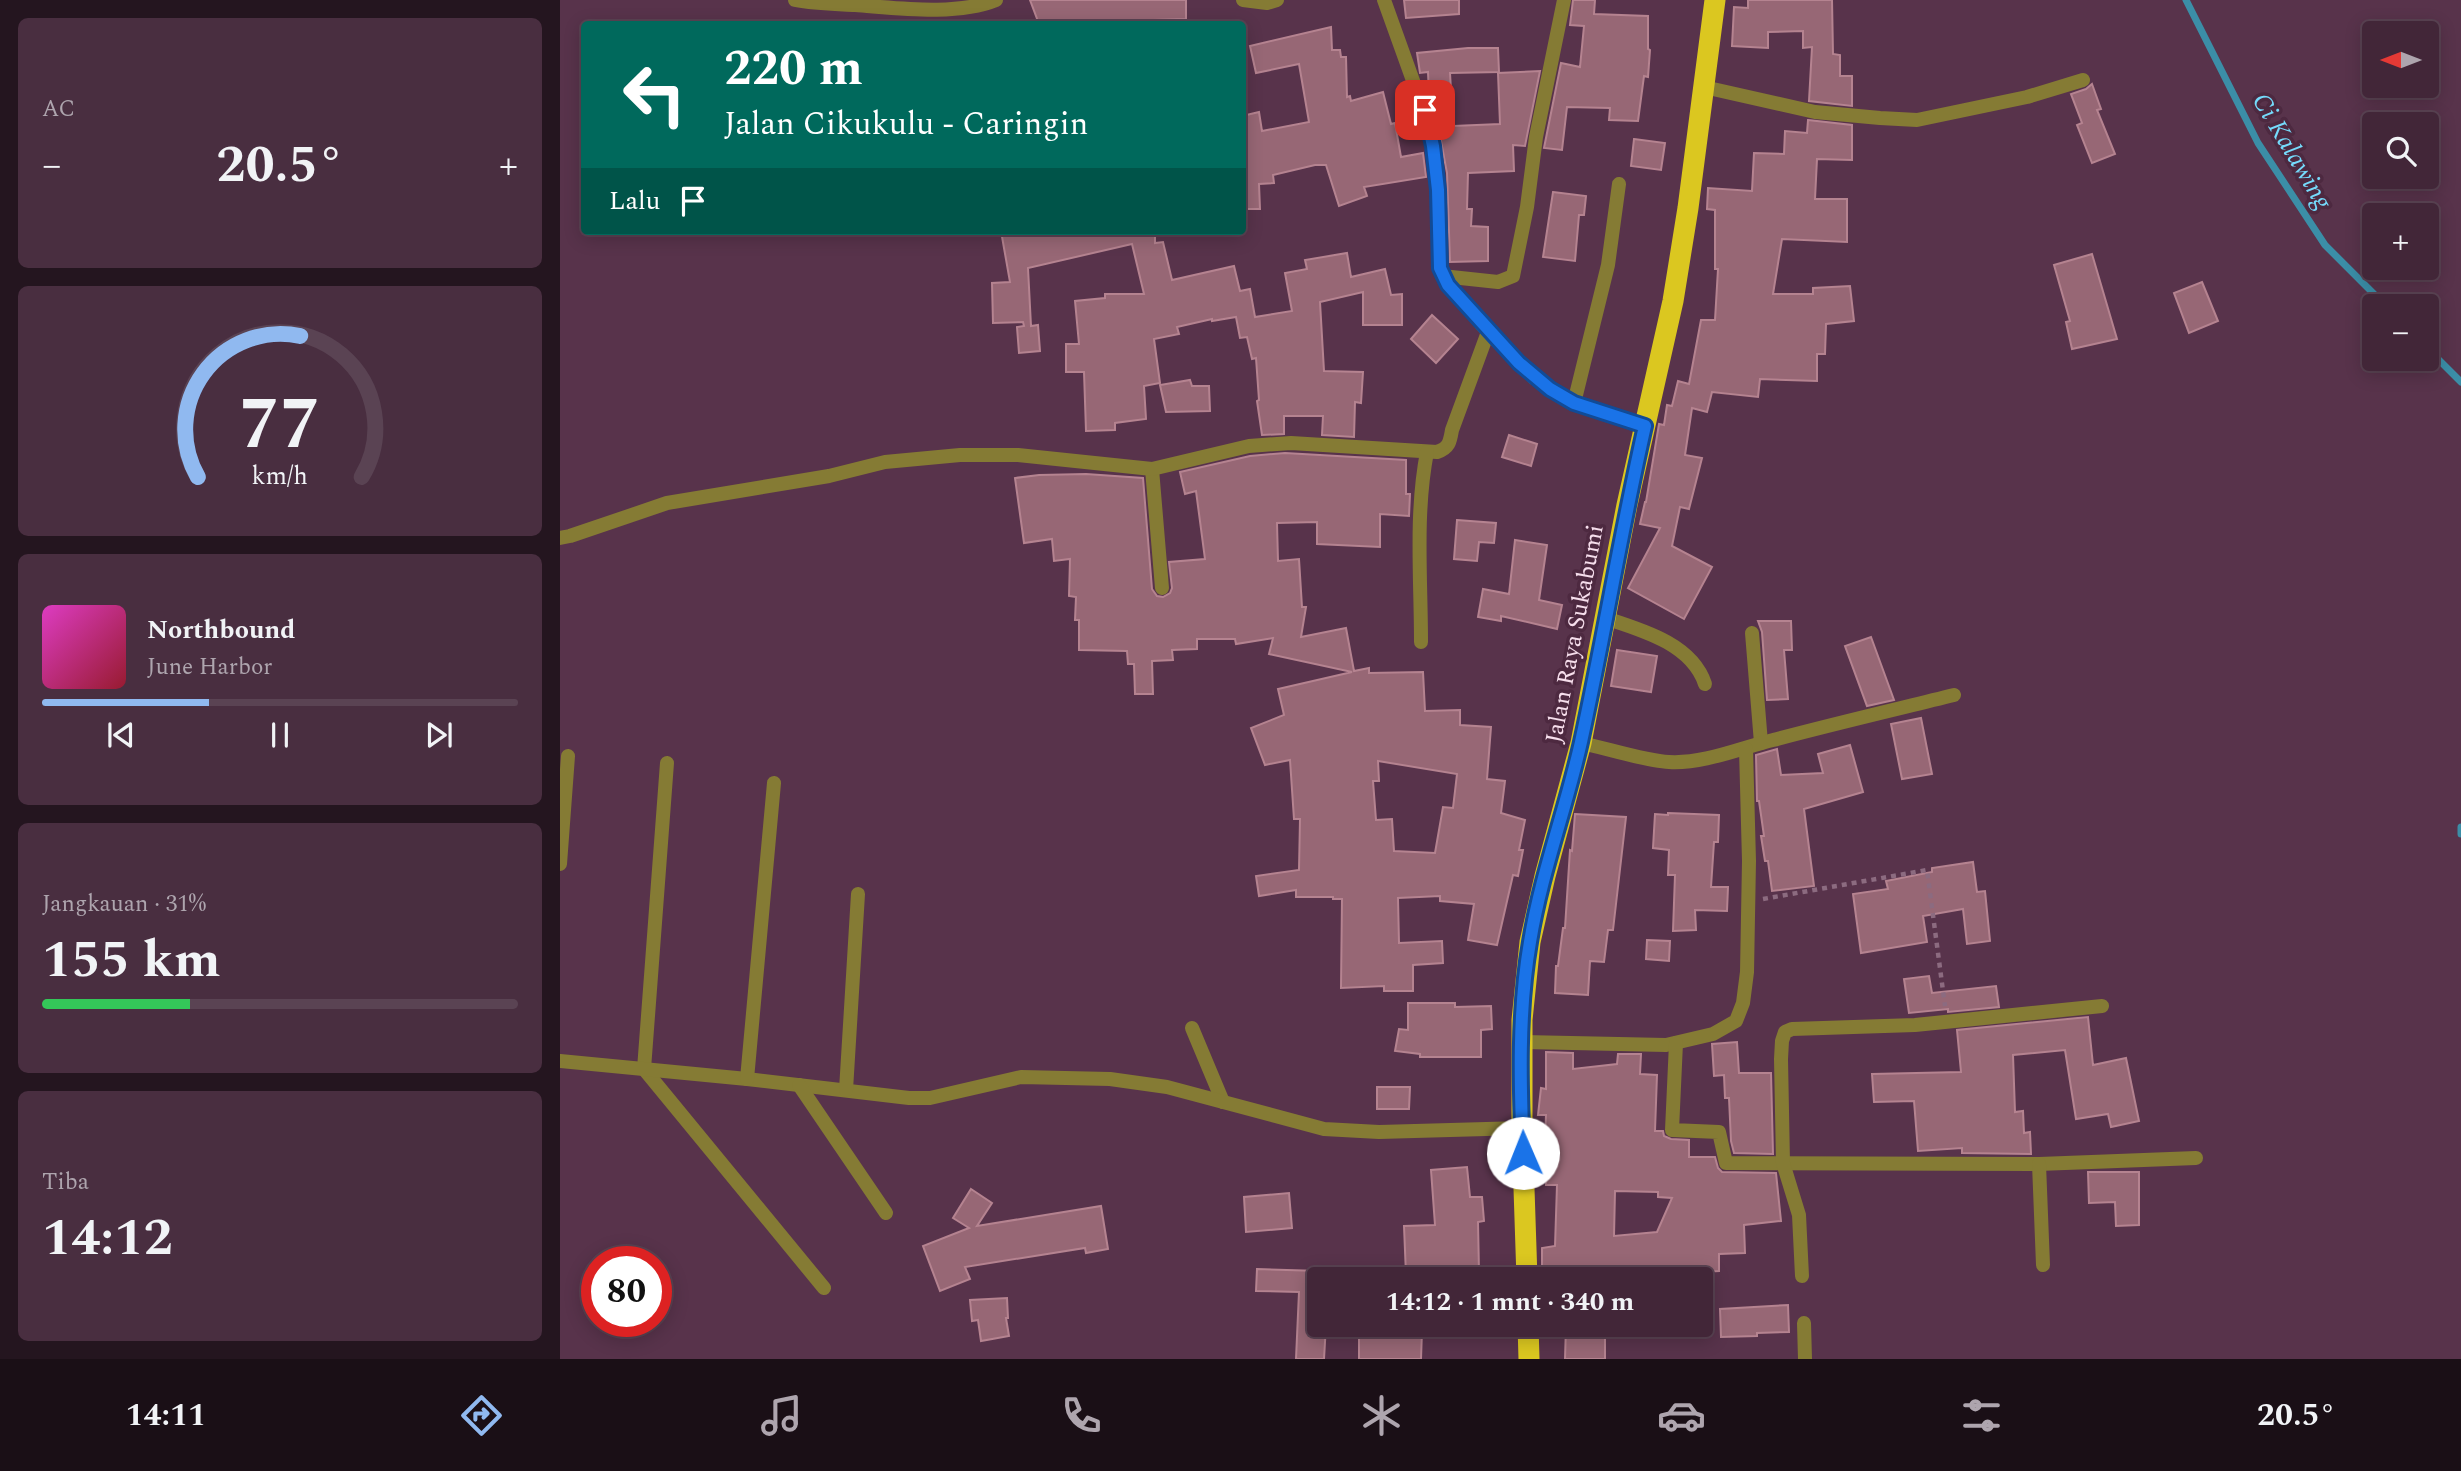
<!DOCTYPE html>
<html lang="id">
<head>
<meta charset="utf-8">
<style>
  :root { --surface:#422638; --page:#492e40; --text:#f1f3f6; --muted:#aea5ae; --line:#5a4353; --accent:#90b9f0 }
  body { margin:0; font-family:Spectral,serif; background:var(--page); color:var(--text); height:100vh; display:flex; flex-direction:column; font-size:26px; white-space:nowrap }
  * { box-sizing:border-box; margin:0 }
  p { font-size:23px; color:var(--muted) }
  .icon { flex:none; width:38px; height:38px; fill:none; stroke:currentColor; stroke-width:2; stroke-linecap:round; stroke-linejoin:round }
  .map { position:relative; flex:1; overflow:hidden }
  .panel { display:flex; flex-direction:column; gap:18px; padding:18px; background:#24151f; width:560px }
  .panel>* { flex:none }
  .top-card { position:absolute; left:21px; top:21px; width:665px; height:214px; border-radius:7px; box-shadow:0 4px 18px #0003,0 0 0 2px var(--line); background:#00695c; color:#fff; overflow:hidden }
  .needle { width:46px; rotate:270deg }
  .buttons { position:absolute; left:1802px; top:21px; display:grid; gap:14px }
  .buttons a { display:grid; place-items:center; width:77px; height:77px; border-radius:7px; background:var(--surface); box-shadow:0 4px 18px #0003,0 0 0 2px var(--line); font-size:35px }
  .speed { position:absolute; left:21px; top:1246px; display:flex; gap:14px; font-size:35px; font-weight:700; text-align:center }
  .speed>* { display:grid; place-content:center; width:91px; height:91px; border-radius:50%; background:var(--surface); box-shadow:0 4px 18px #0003,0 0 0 2px var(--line); line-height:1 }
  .speed .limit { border:10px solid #d22; background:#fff; color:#111 }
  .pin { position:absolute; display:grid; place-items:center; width:60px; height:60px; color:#fff; margin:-30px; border-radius:14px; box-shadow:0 4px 10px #0006 }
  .me { position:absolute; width:77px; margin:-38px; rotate:359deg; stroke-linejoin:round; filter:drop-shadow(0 0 5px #0008) }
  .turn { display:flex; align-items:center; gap:24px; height:147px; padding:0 28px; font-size:32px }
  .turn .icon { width:91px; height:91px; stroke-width:2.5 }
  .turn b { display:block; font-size:49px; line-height:60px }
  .then { display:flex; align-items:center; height:66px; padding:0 28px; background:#0003; gap:14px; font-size:26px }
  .big { font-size:52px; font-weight:700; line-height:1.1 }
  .panel .tile { flex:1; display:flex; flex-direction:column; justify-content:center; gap:10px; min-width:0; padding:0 24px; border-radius:10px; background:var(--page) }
  .panel .dial { align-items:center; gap:0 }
  .dial svg { height:182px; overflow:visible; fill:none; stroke:var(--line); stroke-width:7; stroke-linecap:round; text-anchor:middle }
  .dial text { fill:var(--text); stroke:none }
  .song { display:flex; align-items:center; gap:21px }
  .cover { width:84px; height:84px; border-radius:10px; background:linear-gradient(135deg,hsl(310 70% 55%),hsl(350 70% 35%)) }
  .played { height:7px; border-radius:4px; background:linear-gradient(90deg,var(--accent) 35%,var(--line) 35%) }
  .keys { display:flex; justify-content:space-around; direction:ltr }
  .heat { display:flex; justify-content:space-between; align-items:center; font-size:38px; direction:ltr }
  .charge { height:10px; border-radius:5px; background:linear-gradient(90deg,#34c759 31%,var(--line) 0) }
  .trip { position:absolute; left:747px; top:1267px; width:406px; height:70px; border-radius:7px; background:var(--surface); box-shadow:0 4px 18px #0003,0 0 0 2px var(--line); font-weight:700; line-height:70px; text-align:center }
  .dock { display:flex; height:112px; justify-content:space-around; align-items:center; background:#1a0f16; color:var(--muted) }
  .dock .icon { width:49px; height:49px }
  .dock .current { color:var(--accent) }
  .dock b { font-size:32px; color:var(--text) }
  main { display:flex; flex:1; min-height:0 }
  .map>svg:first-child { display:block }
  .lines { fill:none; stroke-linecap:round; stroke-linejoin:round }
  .stream { stroke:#3b8ea7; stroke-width:7 }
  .building { fill:#976775; stroke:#b58390; stroke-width:2; fill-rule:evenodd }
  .path { stroke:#8c6b80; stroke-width:4.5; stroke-dasharray:5 5; stroke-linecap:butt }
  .street { stroke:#857b34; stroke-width:14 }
  .highway { stroke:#dbc720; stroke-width:21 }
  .route-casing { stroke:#114b97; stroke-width:18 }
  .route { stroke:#1a73e8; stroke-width:12 }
  .labels { text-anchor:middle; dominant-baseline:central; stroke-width:7; stroke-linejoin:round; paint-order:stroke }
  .street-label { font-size:24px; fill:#f6deec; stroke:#4d2940 }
  .water-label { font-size:26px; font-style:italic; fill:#75dbfc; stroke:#4d2940 }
</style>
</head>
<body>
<main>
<section class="panel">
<div class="tile"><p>AC</p>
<div class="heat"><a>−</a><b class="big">20.5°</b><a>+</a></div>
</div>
<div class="tile dial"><svg viewBox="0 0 100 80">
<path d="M14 69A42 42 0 1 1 86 69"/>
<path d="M14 69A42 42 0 0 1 59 7" stroke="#90b9f0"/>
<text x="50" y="56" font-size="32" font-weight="700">77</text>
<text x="50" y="72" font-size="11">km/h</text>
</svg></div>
<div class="tile">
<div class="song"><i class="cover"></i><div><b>Northbound</b><p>June Harbor</p></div></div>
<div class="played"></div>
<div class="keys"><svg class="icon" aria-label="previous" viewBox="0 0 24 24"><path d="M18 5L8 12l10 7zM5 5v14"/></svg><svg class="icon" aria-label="pause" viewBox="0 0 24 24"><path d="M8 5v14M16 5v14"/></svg><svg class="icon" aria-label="next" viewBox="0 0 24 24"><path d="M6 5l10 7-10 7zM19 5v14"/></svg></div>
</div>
<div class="tile"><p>Jangkauan · 31%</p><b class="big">155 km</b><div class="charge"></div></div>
<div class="tile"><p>Tiba</p><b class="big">14:12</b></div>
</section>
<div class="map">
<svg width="1901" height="1359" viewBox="0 0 1901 1359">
  <rect width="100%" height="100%" fill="#58334b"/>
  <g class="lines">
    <g class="stream">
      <path d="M1626,0L1698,143L1765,245L1826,306"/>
      <path d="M1867,348L1901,382"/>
      <path d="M1901,827V834"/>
    </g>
  </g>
  <g class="building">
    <path d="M470,0H626V19L594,20V24H479Z"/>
    <path d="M844,0H899V14L846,18Z"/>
    <path d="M1013,0H1035L1034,14L1088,16V49L1090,50L1088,77L1084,76L1078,121L1049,120L1050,108L1007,107L1002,150L984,148L1001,63L1020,67L1024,26L1010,25Z"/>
    <path d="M1188,0H1272L1273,54L1280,55V76H1292V106L1249,101L1252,47L1243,48V31L1208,32V48L1172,46L1174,7L1188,8Z"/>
    <path d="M771,27L772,50H780L781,57H786L787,97L790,96L791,101L823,92L831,124L835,123L841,157L863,153L866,177L804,187L807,196L779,206L766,165H755L713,175L714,183L699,184L700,209H682V116L699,112L702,131L749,122L739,64L696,73L690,46Z"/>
    <path d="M908,48H938L939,72L890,73L892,107H873L869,97L868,72L860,73L857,53Z"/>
    <path d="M980,71L965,146L953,145L954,171L908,173L907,209H912L911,226L928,227V261L890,262L887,173L875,109L893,108V126L940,124L938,73Z"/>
    <path d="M1532,84L1541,109L1537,110L1555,154L1532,163L1517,125L1522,123L1511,94L1526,89Z"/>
    <path d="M1248,120L1292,125V160L1257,159L1255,199H1287V242L1222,239L1213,294H1253V288L1290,286L1294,321L1266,324L1265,354H1257V381L1200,379L1198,397L1152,392L1147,412L1132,408L1125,455L1142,458L1129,509L1120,507L1112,546L1152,567L1124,619L1068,588L1100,528L1080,524L1085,502H1086L1099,424L1104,425L1107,405L1112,406L1118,381L1129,384L1141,320H1155L1158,269H1155V210L1147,209L1148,188L1192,191L1194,153L1224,154L1225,131L1247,133Z"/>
    <path d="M1074,139L1105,143L1101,170L1071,166Z"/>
    <path d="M993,192L1026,196L1024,215H1019L1015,261L983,257Z"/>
    <path d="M441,231H595V243L603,242L612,280L674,266L680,291L690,289L695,317L732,311L725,273L747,269L745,260L787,253L791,277L825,269L831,295L842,294V325H803V292L760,302L764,371L803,372L801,403L795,402L794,437L762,435L763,416H724V434L702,435L697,401L699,400L696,358L692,359L687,337L680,338L676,317L652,321V319L617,327L619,334L594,339L600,383L584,386L586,419L555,423V430L526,431L524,372H506V344H519L515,301L545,298V294H584L572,244L468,268L471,326L478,325L480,351L459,353L457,327L464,326L463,322L433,323L432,283L450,282Z"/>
    <path d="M1532,254L1557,339L1512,349L1506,322L1510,321L1494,265Z"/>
    <path d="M1642,282L1658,321L1629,333L1614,293Z"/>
    <path d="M872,315L898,339L876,363L851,339Z"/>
    <path d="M630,380L632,386H649L650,411L606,412L600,385Z"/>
    <path d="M949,435L977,444L971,466L942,457Z"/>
    <path d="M725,453L846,460V494H850L849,516L820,514V547L757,544V522L717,523L718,561L739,559L742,607H746L741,637L786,628L794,671L809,668V673L863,672L865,711L900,710V725L931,727L927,779L945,781L941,813L965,820L959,850H963L958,876L953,875L937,945L908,940L914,904L880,901V896L838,898L839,943L882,941L883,963L853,965V991H824V986L781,988L782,899H773V897H736V890L699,896L696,876L739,870L740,819H734L730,760L705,765L691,728L724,715L718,689L792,672L709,654L713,638L676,644L675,639H637V649L612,650L613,660L592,661L593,694H575L574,664H568L567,651L519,650V620H515L516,597L509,596L510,559L494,561L492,539L464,543L455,478L479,475L526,474L583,478L592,589L597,596L603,597L610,593L612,588L609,562L645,559L636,491L625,494L620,472L690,456ZM818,761L897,774L893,808L883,807L875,853L834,851L832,819L816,820L813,781H819Z"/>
    <path d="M897,520L936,523L934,543L919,542L917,561L894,559Z"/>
    <path d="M955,540L987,545L979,600L1002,605L997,629L941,616V621L918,617L923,589L949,594Z"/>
    <path d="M1198,621H1231L1232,650H1224L1228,699L1207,700L1202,632Z"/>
    <path d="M1311,637L1334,700L1307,706L1285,646Z"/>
    <path d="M1057,650L1097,656L1091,692L1051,686Z"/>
    <path d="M1361,718L1372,774L1342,779L1331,724Z"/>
    <path d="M1290,745L1303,792L1244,809L1254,886L1212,891L1208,861H1205L1201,836H1204L1199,801H1197L1196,755L1217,749L1221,775L1263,773L1258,754Z"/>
    <path d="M1108,813L1159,815L1158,842H1154L1151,887H1168L1167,911L1135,910L1136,930L1113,931L1115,875H1108L1109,850L1093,848L1095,814L1108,815Z"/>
    <path d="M1015,814L1066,817L1053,930H1048L1044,962L1030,961L1028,995L995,993L996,966H998L1003,928H1005L1010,850L1012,851Z"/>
    <path d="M1413,862L1417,892L1425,891L1430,941L1407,944L1403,909L1363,916L1367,942L1301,953L1293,894L1328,889L1326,881L1372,872V868Z"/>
    <path d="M1087,940L1110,941L1109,961L1086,959Z"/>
    <path d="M1369,976L1372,993L1436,986L1439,1007L1388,1012V1009L1349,1013L1344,979Z"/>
    <path d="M848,1003H895V1007L931,1006L932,1029L921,1030V1057H860V1054L835,1051L839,1029L848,1030Z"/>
    <path d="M1528,1017L1533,1065L1566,1058L1579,1121L1551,1127L1548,1114L1516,1119L1505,1050L1453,1055L1455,1112L1463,1111L1464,1133L1470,1132L1471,1154L1402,1153V1148L1358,1151L1354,1101L1314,1102L1312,1074L1401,1072L1397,1030Z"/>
    <path d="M1177,1042L1179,1073H1211L1213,1154L1174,1153L1171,1141L1169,1098H1165L1164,1075L1154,1076L1152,1044Z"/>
    <path d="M986,1052L1013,1053V1069L1057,1064L1058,1054H1081L1080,1074L1097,1075L1095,1131H1103L1104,1136L1111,1139L1129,1140V1157H1155L1158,1168L1162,1172L1216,1173L1221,1221L1184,1225L1185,1253L1159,1254V1271L1119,1273L1120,1279H1074L1073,1272L1062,1273L1061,1271H1032V1269L982,1270V1248L995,1246L997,1185H986L987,1169H984L986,1115H978L981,1088L986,1089ZM1055,1191L1098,1192V1197L1112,1198L1097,1232L1054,1236Z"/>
    <path d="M817,1087H850L849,1109H817Z"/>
    <path d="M907,1167L910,1197H922L924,1221L918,1222L919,1272H916V1279H885V1273L846,1275L844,1226L875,1225L871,1170Z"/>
    <path d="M1528,1172H1579V1225L1556,1226L1555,1202L1529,1203Z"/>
    <path d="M411,1189L432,1203L417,1226L541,1206L548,1249L526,1253L525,1248L405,1267L410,1279L380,1291L363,1246L409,1228L393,1218Z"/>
    <path d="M729,1193L732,1228L686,1232L684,1197Z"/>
    <path d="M697,1269L760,1271L757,1302H760V1325H766L764,1359H736L739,1292L696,1291Z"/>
    <path d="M447,1298L448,1318H446L449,1336L421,1341L418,1320L412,1321L410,1300Z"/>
    <path d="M1228,1305L1229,1332L1197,1333V1336L1161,1337L1160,1309Z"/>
    <path d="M1006,1325H1045V1359H1005Z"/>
    <path d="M832,1330L862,1331L861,1359H799V1333H832Z"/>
  </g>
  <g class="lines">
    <path class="path" d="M1203,899L1367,870L1385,1006"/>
    <g class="street">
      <path d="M235,0C255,4 275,4 295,5C337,8 397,16 436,0"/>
      <path d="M683,0L707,3L717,0"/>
      <path d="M824,0L870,128L879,202L880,268L888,285L928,332L974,378L990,389L1014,403L1085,426"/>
      <path d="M1144,87L1255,112L1320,118L1357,120L1467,97L1523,80"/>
      <path d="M882,276L938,282L953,276L967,207L976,137L1004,0"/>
      <path d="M1014,403L1048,265L1059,184"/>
      <path d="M592,469L602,588"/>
      <path d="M0,538L10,536L107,503L269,476L325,462L400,455H458L592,469L689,446L731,443L877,452C889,448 890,442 892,430L928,332"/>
      <path d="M1045,618C1082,630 1132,644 1145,684"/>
      <path d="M1192,633L1201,743"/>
      <path d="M861,642C861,579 855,514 867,452"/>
      <path d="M1021,743C1046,748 1085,761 1109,762C1144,764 1180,748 1213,740C1273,724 1333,710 1394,695"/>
      <path d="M107,763L84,1069L264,1288"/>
      <path d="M0,864L8,756"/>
      <path d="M632,1028L663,1102"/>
      <path d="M962,1042L1106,1045L1153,1034L1176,1021L1183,1003L1187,972L1189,861L1186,749"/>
      <path d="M1116,1043L1112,1130L1159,1132L1166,1163L1479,1164L1636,1158"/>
      <path d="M0,1061L187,1079L349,1098H370L461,1077L550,1079L607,1087L764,1129L819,1132L962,1128"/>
      <path d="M187,1079L214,783"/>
      <path d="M239,1085L326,1213"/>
      <path d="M286,1090L298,894"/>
      <path d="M1479,1164L1483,1265"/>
      <path d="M1242,1276L1239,1215L1223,1163L1221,1059L1222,1041L1225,1032L1232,1029L1355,1025L1542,1006"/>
      <path d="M1244,1323L1245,1359"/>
    </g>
    <g class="highway">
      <path d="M967,1279L962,1128V1020L970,942L985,876L1021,743L1067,505L1113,301L1128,208L1155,0"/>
      <path d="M968,1325L969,1359"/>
    </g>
  </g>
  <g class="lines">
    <defs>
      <path id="route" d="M865,110L873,146L878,190L880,268L888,285L959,363L990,389L1014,403L1085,426C1061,531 1044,637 1021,742C1006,809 981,874 970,942C958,1011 960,1084 963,1153"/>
    </defs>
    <use href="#route" class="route-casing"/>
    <use href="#route" class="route"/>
  </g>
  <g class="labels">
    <g class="street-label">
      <text transform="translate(1015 634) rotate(-79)">Jalan Raya Sukabumi</text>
    </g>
    <g class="water-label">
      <text transform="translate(1732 151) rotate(59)">Ci Kalawing</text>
    </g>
  </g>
</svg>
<div class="buttons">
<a><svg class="needle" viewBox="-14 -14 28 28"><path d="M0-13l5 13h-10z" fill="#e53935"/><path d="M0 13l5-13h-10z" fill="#aea5ae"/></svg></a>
<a><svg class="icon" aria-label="search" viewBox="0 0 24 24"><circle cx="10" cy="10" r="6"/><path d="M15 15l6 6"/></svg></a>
<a>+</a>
<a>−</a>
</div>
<div class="speed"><div class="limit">80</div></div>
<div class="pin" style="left:865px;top:110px;background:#d93025"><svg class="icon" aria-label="arrive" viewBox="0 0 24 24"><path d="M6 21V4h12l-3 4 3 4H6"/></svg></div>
<svg class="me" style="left:963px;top:1153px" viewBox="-20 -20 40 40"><circle r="19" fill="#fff"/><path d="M0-13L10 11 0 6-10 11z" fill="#1a73e8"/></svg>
<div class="trip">14:12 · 1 mnt · 340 m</div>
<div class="top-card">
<div class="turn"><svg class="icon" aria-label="left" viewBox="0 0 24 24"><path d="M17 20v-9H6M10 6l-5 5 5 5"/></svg><div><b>220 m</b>Jalan Cikukulu - Caringin</div></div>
<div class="then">Lalu<svg class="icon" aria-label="arrive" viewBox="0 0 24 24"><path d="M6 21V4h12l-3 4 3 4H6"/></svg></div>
</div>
</div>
</main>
<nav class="dock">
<b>14:11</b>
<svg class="icon current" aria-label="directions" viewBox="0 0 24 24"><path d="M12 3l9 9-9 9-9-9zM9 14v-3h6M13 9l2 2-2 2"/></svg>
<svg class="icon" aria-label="music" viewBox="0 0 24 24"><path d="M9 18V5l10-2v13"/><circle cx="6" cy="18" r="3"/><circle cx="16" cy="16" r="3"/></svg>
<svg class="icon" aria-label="phone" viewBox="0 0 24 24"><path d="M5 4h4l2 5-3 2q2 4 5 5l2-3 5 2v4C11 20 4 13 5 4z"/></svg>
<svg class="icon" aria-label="climate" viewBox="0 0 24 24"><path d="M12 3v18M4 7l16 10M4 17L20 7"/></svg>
<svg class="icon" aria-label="car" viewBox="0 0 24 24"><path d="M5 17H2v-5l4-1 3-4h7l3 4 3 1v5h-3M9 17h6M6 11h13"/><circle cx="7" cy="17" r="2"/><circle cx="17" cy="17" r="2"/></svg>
<svg class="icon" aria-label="filters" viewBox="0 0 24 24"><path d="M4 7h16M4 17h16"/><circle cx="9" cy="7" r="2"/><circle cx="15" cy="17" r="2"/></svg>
<b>20.5°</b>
</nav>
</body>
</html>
